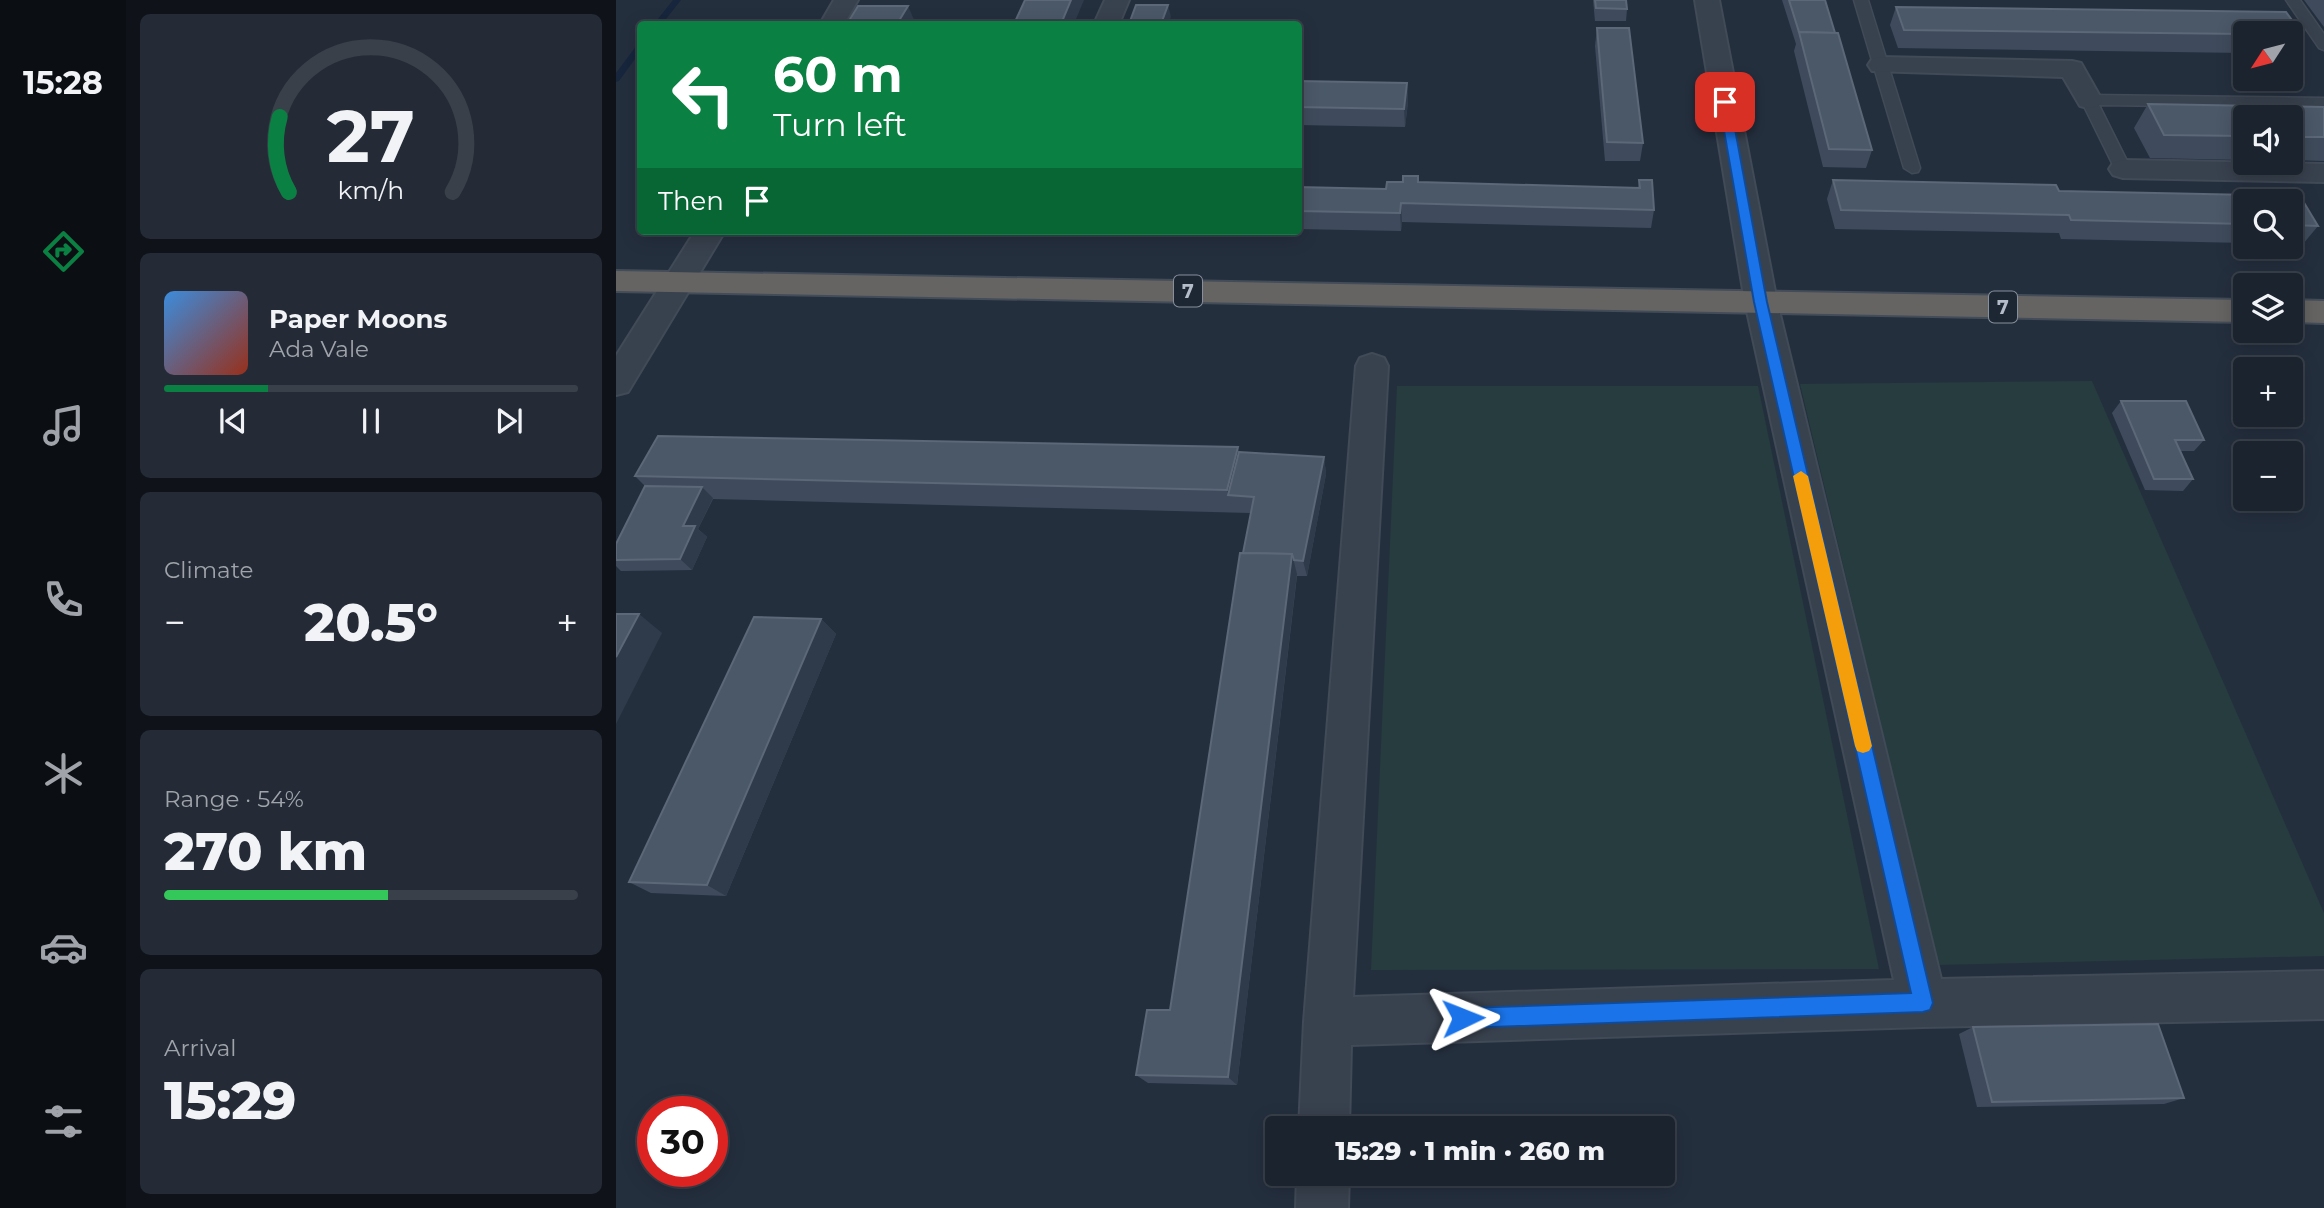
<!DOCTYPE html>
<html lang="en">
<head>
<meta charset="utf-8">
<style>
  :root { --surface:#1b232e; --page:#242b36; --text:#f1f3f6; --muted:#a0a4aa; --line:#39404a; --accent:#0b8043 }
  body { margin:0; font-family:Montserrat,sans-serif; background:var(--page); color:var(--text); height:100vh; display:flex; flex-direction:column; font-size:26px; white-space:nowrap }
  * { box-sizing:border-box; margin:0 }
  p { font-size:23px; color:var(--muted) }
  .icon { flex:none; width:38px; height:38px; fill:none; stroke:currentColor; stroke-width:2; stroke-linecap:round; stroke-linejoin:round }
  .map { position:relative; flex:1; overflow:hidden }
  .side { display:flex; flex-direction:column; gap:14px; padding:14px; background:#0f1319; width:490px }
  .side>* { flex:none }
  .hud { position:absolute; left:21px; top:21px; width:665px; height:214px; border-radius:7px; box-shadow:0 4px 18px #0003,0 0 0 2px var(--line); background:#0b8043; color:#fff; overflow:hidden }
  .needle { width:46px; rotate:234deg }
  .fabs { position:absolute; left:1617px; top:21px; display:grid; gap:14px }
  .fabs a { display:grid; place-items:center; width:70px; height:70px; border-radius:7px; background:var(--surface); box-shadow:0 4px 18px #0003,0 0 0 2px var(--line); font-size:35px }
  .speed { position:absolute; left:21px; top:1096px; display:flex; gap:14px; font-size:35px; font-weight:700; text-align:center }
  .speed>* { display:grid; place-content:center; width:91px; height:91px; border-radius:50%; background:var(--surface); box-shadow:0 4px 18px #0003,0 0 0 2px var(--line); line-height:1 }
  .speed .limit { border:10px solid #d22; background:#fff; color:#111 }
  .pin { position:absolute; display:grid; place-items:center; width:60px; height:60px; color:#fff; margin:-30px; border-radius:14px; box-shadow:0 4px 10px #0006 }
  .me { position:absolute; width:77px; margin:-38px; rotate:88deg; stroke-linejoin:round; filter:drop-shadow(0 0 5px #0008) }
  .turn { display:flex; align-items:center; gap:24px; height:147px; padding:0 21px; font-size:32px }
  .turn .icon { width:91px; height:91px; stroke-width:2.5 }
  .turn b { display:block; font-size:49px; line-height:60px }
  .then { display:flex; align-items:center; height:66px; padding:0 21px; background:#0003; gap:14px; font-size:26px }
  .big { font-size:52px; font-weight:800; line-height:1.1 }
  .side .widget { flex:1; display:flex; flex-direction:column; justify-content:center; gap:10px; min-width:0; padding:0 24px; border-radius:10px; background:var(--page) }
  .side .dial { align-items:center; gap:0 }
  .dial svg { height:182px; overflow:visible; fill:none; stroke:var(--line); stroke-width:7; stroke-linecap:round; text-anchor:middle }
  .dial text { fill:var(--text); stroke:none }
  .song { display:flex; align-items:center; gap:21px }
  .cover { width:84px; height:84px; border-radius:10px; background:linear-gradient(135deg,hsl(210 70% 55%),hsl(10 70% 35%)) }
  .played { height:7px; border-radius:4px; background:linear-gradient(90deg,var(--accent) 25%,var(--line) 25%) }
  .keys { display:flex; justify-content:space-around; direction:ltr }
  .heat { display:flex; justify-content:space-between; align-items:center; font-size:38px; direction:ltr }
  .charge { height:10px; border-radius:5px; background:linear-gradient(90deg,#34c759 54%,var(--line) 0) }
  .trip { position:absolute; left:649px; top:1116px; width:410px; height:70px; border-radius:7px; background:var(--surface); box-shadow:0 4px 18px #0003,0 0 0 2px var(--line); font-weight:800; line-height:70px; text-align:center }
  main { display:flex; flex:1; min-height:0 }
  .tab-bar { display:flex; flex-direction:column; width:126px; justify-content:space-around; align-items:center; background:#0b0e12; color:var(--muted) }
  .tab-bar .icon { width:49px; height:49px }
  .tab-bar .active { color:var(--accent) }
  .tab-bar b { font-size:32px; color:var(--text) }
  .map>svg:first-child { display:block }
  .green { fill:#263c3f }
  .lines { fill:none; stroke-linecap:round; stroke-linejoin:round }
  .stream { fill:#17263c; fill-rule:evenodd }
  .service-casing { stroke:#414a57; stroke-width:3 }
  .minor-casing { stroke:#414a57; stroke-width:4 }
  .tertiary-casing { stroke:#414a57; stroke-width:4 }
  .trunk-casing { stroke:#434c59; stroke-width:4 }
  .service { fill:#38414e; fill-rule:evenodd }
  .minor { fill:#38414e; fill-rule:evenodd }
  .tertiary { fill:#38414e; fill-rule:evenodd }
  .trunk { fill:#656462; fill-rule:evenodd }
  .wall { fill:#3f4b5c }
  .shaded-wall { fill:#2f3b4b }
  .building { fill:#4b5868; stroke:#5c6777; stroke-width:2 }
  .route { fill:#1a73e8; stroke:#114b97; stroke-width:2 }
  .slow { fill:#f59e0b }
  .labels { text-anchor:middle; dominant-baseline:central; stroke-width:7; stroke-linejoin:round; paint-order:stroke }
  .shield { fill:#1d2633; stroke:#878f9c; stroke-width:2 }
  .shield-label { font-size:19px; font-weight:bold; fill:#b4bcc9 }
</style>
</head>
<body>
<main>
<nav class="tab-bar">
<b>15:28</b>
<svg class="icon active" aria-label="directions" viewBox="0 0 24 24"><path d="M12 3l9 9-9 9-9-9zM9 14v-3h6M13 9l2 2-2 2"/></svg>
<svg class="icon" aria-label="music" viewBox="0 0 24 24"><path d="M9 18V5l10-2v13"/><circle cx="6" cy="18" r="3"/><circle cx="16" cy="16" r="3"/></svg>
<svg class="icon" aria-label="phone" viewBox="0 0 24 24"><path d="M5 4h4l2 5-3 2q2 4 5 5l2-3 5 2v4C11 20 4 13 5 4z"/></svg>
<svg class="icon" aria-label="climate" viewBox="0 0 24 24"><path d="M12 3v18M4 7l16 10M4 17L20 7"/></svg>
<svg class="icon" aria-label="car" viewBox="0 0 24 24"><path d="M5 17H2v-5l4-1 3-4h7l3 4 3 1v5h-3M9 17h6M6 11h13"/><circle cx="7" cy="17" r="2"/><circle cx="17" cy="17" r="2"/></svg>
<svg class="icon" aria-label="filters" viewBox="0 0 24 24"><path d="M4 7h16M4 17h16"/><circle cx="9" cy="7" r="2"/><circle cx="15" cy="17" r="2"/></svg>
</nav>
<section class="side">
<div class="widget dial"><svg viewBox="0 0 100 80">
<path d="M14 69A42 42 0 1 1 86 69"/>
<path d="M14 69A42 42 0 0 1 10 36" stroke="#0b8043"/>
<text x="50" y="56" font-size="32" font-weight="700">27</text>
<text x="50" y="72" font-size="11">km/h</text>
</svg></div>
<div class="widget">
<div class="song"><i class="cover"></i><div><b>Paper Moons</b><p>Ada Vale</p></div></div>
<div class="played"></div>
<div class="keys"><svg class="icon" aria-label="previous" viewBox="0 0 24 24"><path d="M18 5L8 12l10 7zM5 5v14"/></svg><svg class="icon" aria-label="pause" viewBox="0 0 24 24"><path d="M8 5v14M16 5v14"/></svg><svg class="icon" aria-label="next" viewBox="0 0 24 24"><path d="M6 5l10 7-10 7zM19 5v14"/></svg></div>
</div>
<div class="widget"><p>Climate</p>
<div class="heat"><a>−</a><b class="big">20.5°</b><a>+</a></div>
</div>
<div class="widget"><p>Range · 54%</p><b class="big">270 km</b><div class="charge"></div></div>
<div class="widget"><p>Arrival</p><b class="big">15:29</b></div>
</section>
<div class="map">
<svg width="1708" height="1208" viewBox="0 0 1708 1208">
  <rect width="100%" height="100%" fill="#242f3e"/>
  <g class="green">
    <path d="M1476,381L1708,913V956L1322,965L1184,384Z"/>
    <path d="M781,386H1142L1263,969L755,970Z"/>
  </g>
  <g class="lines">
    <g class="stream">
      <path d="M57,0H65L46,24H38Z"/>
      <path d="M21,45H24V52L3,81L0,82V73Z"/>
    </g>
    <defs>
      <g id="service">
        <path d="M1238,0H1252L1304,168L1302,172L1296,173L1288,168Z"/>
        <path d="M1670,0H1684L1708,34V50L1703,48Z"/>
        <path d="M1473,95L1708,98V108L1483,105L1515,169L1507,174L1499,169L1465,100Z"/>
      </g>
      <g id="minor">
        <path d="M218,0H242L228,24H204Z"/>
        <path d="M489,0H513L503,24H478Z"/>
        <path d="M1265,57L1456,61L1465,63L1486,100L1482,106L1473,108L1464,106L1447,77L1256,71L1252,65L1256,59Z"/>
        <path d="M1507,160L1708,164V182L1507,178L1497,175L1493,169L1497,163Z"/>
        <path d="M79,231H109L12,392L0,395V356Z"/>
        <path d="M1145,291L1156,294L1161,302L1325,979L1708,971V1019L1307,1027L735,1045L733,1129H683L688,1022L740,366L744,358L756,354L768,358L772,366L737,997L1278,980L1129,302L1134,294Z"/>
        <path d="M681,1174H733L732,1208H680Z"/>
      </g>
      <path id="tertiary" d="M1079,0H1103L1161,302L1156,310L1145,313L1134,310L1129,302Z"/>
      <g id="trunk">
        <path d="M0,271L1629,300V322L0,291Z"/>
        <path d="M1675,300L1708,301V323L1675,322Z"/>
      </g>
    </defs>
    <use href="#service" class="service-casing"/>
    <use href="#minor" class="minor-casing"/>
    <use href="#tertiary" class="tertiary-casing"/>
    <use href="#trunk" class="trunk-casing"/>
    <use href="#service" class="service"/>
    <use href="#minor" class="minor"/>
    <use href="#tertiary" class="tertiary"/>
    <use href="#trunk" class="trunk"/>
  </g>
  <g class="wall">
    <path d="M977,0H1010L1011,9L1010,21H979Z"/>
    <path d="M1166,0H1209L1256,150L1250,168L1207,167L1178,51L1180,44Z"/>
    <path d="M1688,0H1708V27Z"/>
    <path d="M1280,7L1670,12L1687,35L1675,53V33H1629V53L1282,48L1274,25Z"/>
    <path d="M981,28L1027,143L1024,161H989L979,46Z"/>
    <path d="M682,81L791,83L792,102L789,127L682,125Z"/>
    <path d="M1532,104L1708,107V161L1675,160V117H1629V160L1534,158L1518,128Z"/>
    <path d="M1023,180L1038,210L1035,228L786,222L785,231L682,229V187L770,189L803,182L1022,188Z"/>
    <path d="M1217,180L1440,185L1443,191L1684,196L1702,226L1687,244H1675V201H1629V243L1445,239L1443,233L1219,229L1211,199Z"/>
    <path d="M1505,401L1588,440L1578,451H1565L1577,479L1567,491L1529,490L1496,413Z"/>
    <path d="M623,452L708,457L710,474L691,576H681L621,1085L532,1083L520,1075L554,1010L627,553L635,513L97,499L82,529L91,537L76,570L5,571L0,566V544L29,486L19,476Z"/>
    <path d="M205,619L220,634L110,896L35,893L13,882Z"/>
    <path d="M1357,1027L1568,1098L1548,1104L1361,1107L1343,1034Z"/>
  </g>
  <g class="shaded-wall">
    <path d="M455,0H468L458,24H445Z"/>
    <path d="M552,5L555,17L552,24H545Z"/>
    <path d="M292,6L300,24H281Z"/>
    <path d="M791,83L792,102L789,127L788,109Z"/>
    <path d="M785,203L786,222L785,231L784,213Z"/>
    <path d="M622,447L628,468L612,495L611,490Z"/>
    <path d="M708,457L710,474L691,576L687,561Z"/>
    <path d="M86,487L97,498L82,529L91,537L76,570L64,559L67,526Z"/>
    <path d="M676,554L681,574L621,1085L612,1077Z"/>
    <path d="M23,614L46,633L0,724V657Z"/>
    <path d="M205,619L220,634L110,896L91,885Z"/>
  </g>
  <g class="building">
    <path d="M409,0H455L445,24H398Z"/>
    <path d="M979,0H1010L1011,9L980,8Z"/>
    <path d="M1173,0H1209L1219,33L1183,32Z"/>
    <path d="M520,5H552L545,24H513Z"/>
    <path d="M242,6H292L281,24H231Z"/>
    <path d="M1280,7L1670,12L1687,35H1675V33H1629V34L1288,30Z"/>
    <path d="M981,28H1013L1027,143L991,142Z"/>
    <path d="M1183,32L1222,33L1256,150L1213,149Z"/>
    <path d="M682,81L791,83L788,109L682,107Z"/>
    <path d="M1532,104L1708,107V137H1675V117H1629V136L1548,135Z"/>
    <path d="M787,176H802V182L1024,188L1023,180H1036L1038,210L785,203L784,213L682,211V187L770,189L771,182H787Z"/>
    <path d="M1217,180L1440,185L1443,191L1684,196L1702,226L1675,225V201H1629V224L1455,220L1453,215L1225,210Z"/>
    <path d="M1505,401H1570L1588,440H1559L1577,479H1538Z"/>
    <path d="M42,436L622,447L611,490L19,476Z"/>
    <path d="M623,452L708,457L687,561L678,560L676,554L627,553L638,497L612,495Z"/>
    <path d="M29,486L86,487L67,526H79L64,559L0,560V544Z"/>
    <path d="M624,553L676,554L612,1077L520,1075L531,1010H554Z"/>
    <path d="M0,614H23L0,657Z"/>
    <path d="M138,617L205,619L91,885L13,882Z"/>
    <path d="M1542,1024L1568,1098L1376,1102L1357,1027Z"/>
  </g>
  <path class="route" d="M1109,99L1114,102L1151,302L1317,1003L1314,1010L1307,1012L847,1028L840,1025L837,1018L840,1011L847,1008L1295,993L1138,302L1103,102Z"/>
  <path class="slow" d="M1185,471L1192,476L1256,746L1253,751L1247,753L1241,751L1239,746L1177,476Z"/>
  <g class="labels">
    <g class="shield">
      <rect x="558" y="275.5" width="28" height="31" rx="5"/>
      <rect x="1373" y="291.5" width="28" height="31" rx="5"/>
    </g>
    <g class="shield-label">
      <text x="572" y="291">7</text>
      <text x="1387" y="307">7</text>
    </g>
  </g>
</svg>
<div class="fabs">
<a><svg class="needle" viewBox="-14 -14 28 28"><path d="M0-13l5 13h-10z" fill="#e53935"/><path d="M0 13l5-13h-10z" fill="#a0a4aa"/></svg></a>
<a><svg class="icon" aria-label="sound" viewBox="0 0 24 24"><path d="M4 9h4l5-4v14l-5-4H4zM17 9q2 3 0 6"/></svg></a>
<a><svg class="icon" aria-label="search" viewBox="0 0 24 24"><circle cx="10" cy="10" r="6"/><path d="M15 15l6 6"/></svg></a>
<a><svg class="icon" aria-label="layers" viewBox="0 0 24 24"><path d="M12 4l9 5-9 5-9-5zM3 14l9 5 9-5"/></svg></a>
<a>+</a>
<a>−</a>
</div>
<div class="speed"><div class="limit">30</div></div>
<div class="pin" style="left:1109px;top:102px;background:#d93025"><svg class="icon" aria-label="arrive" viewBox="0 0 24 24"><path d="M6 21V4h12l-3 4 3 4H6"/></svg></div>
<svg class="me" style="left:847px;top:1018px" viewBox="-20 -20 40 40"><path d="M0-17L14 15 0 8-14 15z" fill="#1a73e8" stroke="#fff" stroke-width="4"/></svg>
<div class="trip">15:29 · 1 min · 260 m</div>
<div class="hud">
<div class="turn"><svg class="icon" aria-label="left" viewBox="0 0 24 24"><path d="M17 20v-9H6M10 6l-5 5 5 5"/></svg><div><b>60 m</b>Turn left</div></div>
<div class="then">Then<svg class="icon" aria-label="arrive" viewBox="0 0 24 24"><path d="M6 21V4h12l-3 4 3 4H6"/></svg></div>
</div>
</div>
</main>
</body>
</html>
